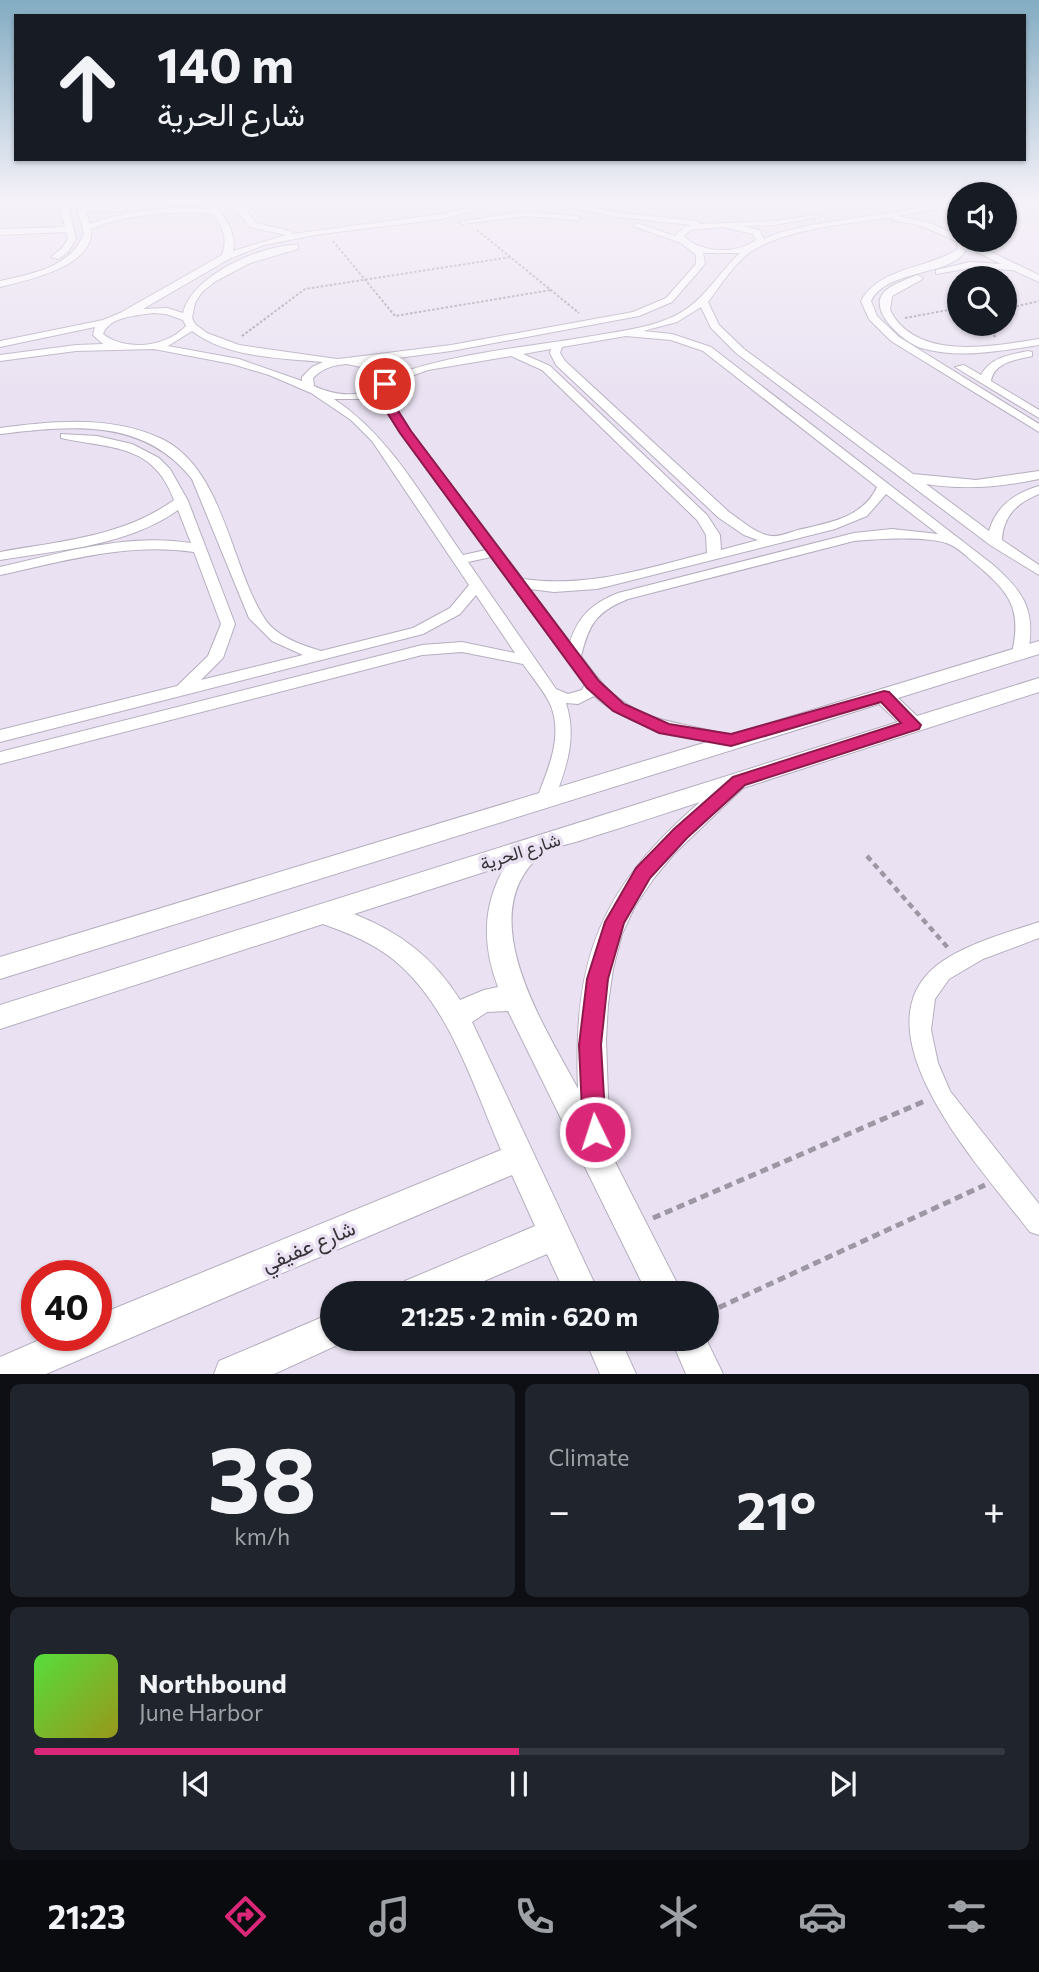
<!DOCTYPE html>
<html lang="en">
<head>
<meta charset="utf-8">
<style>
  :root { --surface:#171b24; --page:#20242c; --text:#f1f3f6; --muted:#9ea1a6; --line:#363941; --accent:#db2777 }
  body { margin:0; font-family:Commissioner,Vazirmatn,sans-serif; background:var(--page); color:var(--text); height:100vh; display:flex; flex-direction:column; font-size:26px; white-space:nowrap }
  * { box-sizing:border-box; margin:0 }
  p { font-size:23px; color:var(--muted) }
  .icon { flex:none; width:38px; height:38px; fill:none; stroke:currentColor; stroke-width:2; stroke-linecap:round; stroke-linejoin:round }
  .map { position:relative; height:1374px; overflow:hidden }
  .drawer { display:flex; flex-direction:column; gap:10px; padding:10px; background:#0d0f14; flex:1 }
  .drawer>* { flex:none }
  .top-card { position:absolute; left:14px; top:14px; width:1012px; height:147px; border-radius:0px; box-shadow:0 2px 5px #0004; background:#171b24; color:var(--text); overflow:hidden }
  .tools { position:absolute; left:947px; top:182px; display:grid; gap:14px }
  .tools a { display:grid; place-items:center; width:70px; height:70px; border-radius:50%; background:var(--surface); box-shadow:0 2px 5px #0004; font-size:35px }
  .speed { position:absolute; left:21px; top:1260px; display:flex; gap:14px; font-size:35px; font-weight:700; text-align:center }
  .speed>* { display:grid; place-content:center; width:91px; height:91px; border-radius:50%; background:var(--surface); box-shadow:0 2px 5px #0004; line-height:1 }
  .speed .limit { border:10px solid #d22; background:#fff; color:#111 }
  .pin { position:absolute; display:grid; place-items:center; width:60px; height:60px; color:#fff; margin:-30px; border:4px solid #fff; border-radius:50%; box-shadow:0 2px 7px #0007 }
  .me { position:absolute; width:77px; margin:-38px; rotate:356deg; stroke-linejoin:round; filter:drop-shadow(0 0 5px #0008) }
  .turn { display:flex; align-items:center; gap:24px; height:147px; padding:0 28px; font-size:32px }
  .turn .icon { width:91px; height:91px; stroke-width:2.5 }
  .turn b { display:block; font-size:49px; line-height:60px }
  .big { font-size:52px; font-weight:700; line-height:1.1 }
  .drawer .widget { flex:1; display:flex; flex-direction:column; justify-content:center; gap:10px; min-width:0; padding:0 24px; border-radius:10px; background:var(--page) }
  .drawer .dial { align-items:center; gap:0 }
  .dial b { font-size:91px; line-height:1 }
  .song { display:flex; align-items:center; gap:21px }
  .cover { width:84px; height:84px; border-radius:10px; background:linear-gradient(135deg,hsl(110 70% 55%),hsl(60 70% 35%)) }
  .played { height:7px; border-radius:4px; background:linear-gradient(90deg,var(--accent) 50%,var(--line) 50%) }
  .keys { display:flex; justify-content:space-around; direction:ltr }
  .heat { display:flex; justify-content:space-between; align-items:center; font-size:38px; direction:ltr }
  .drawer .tiles { flex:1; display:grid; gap:10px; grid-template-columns:1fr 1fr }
  .widget:last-child { grid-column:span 2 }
  .trip { position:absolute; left:320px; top:1281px; width:399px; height:70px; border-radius:35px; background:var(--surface); box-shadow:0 2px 5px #0004; font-weight:700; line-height:70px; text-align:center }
  .dock { display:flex; height:112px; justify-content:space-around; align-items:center; background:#090b0e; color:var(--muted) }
  .dock .icon { width:49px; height:49px }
  .dock .on { color:var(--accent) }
  .dock b { font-size:32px; color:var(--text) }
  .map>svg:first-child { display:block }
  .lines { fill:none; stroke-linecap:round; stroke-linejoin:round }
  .minor-casing { stroke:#b5aebe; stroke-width:2 }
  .tertiary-casing { stroke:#b5aebe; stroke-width:2 }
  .path-far2 { stroke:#9c97a2; stroke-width:2; stroke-dasharray:2.5 2; stroke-linecap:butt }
  .path-far1 { stroke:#9c97a2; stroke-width:4.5; stroke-dasharray:6 4.5; stroke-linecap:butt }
  .path { stroke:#9c97a2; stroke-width:5; stroke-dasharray:8 5; stroke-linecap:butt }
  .minor { fill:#fff; fill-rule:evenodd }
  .tertiary { fill:#fff; fill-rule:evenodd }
  .route { fill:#db2777; stroke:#8e194d; stroke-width:2 }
  .labels { text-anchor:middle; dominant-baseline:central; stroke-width:7; stroke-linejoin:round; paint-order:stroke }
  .street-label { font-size:18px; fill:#363339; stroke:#eae2f2 }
  .near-street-label { font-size:21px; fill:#363339; stroke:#eae2f2 }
</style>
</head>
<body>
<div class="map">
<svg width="1039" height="1374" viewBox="0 0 1039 1374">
  <rect width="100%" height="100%" fill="#eae2f2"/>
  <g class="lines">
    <defs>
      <g id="minor">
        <path d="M59,202H67L76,239L68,252L58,259L51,257L62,248L68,239L66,232L0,235V229L65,227Z"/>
        <path d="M75,202H83L84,206L124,207L128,209L124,211H86L90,224C128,209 169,206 210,209L206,204L213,202C224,217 237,231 233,251L286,235L250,227L230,202H238L243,208L251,202H260L247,212L256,223L291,231L292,234L442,214L492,202H504L442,219L321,234L264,245L229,259L143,309L167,308L183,313C191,276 262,244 298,245V249L250,263L216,281L202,292L195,303L192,318L195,324L207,333L239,345L337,359L347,358L451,345L633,312L666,298L696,264V255L681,243L633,226L637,223L675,236L685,226L692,225L619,217L543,202H560L619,213L697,221L700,224L774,221L816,215L820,217L774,225L742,226L759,230L764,239L778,233L811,225L959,202V205L897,216L927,222L959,236V240H966L1039,275V282L1013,270L970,268L936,274V270L970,262L1001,264L967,247C957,277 888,267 871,301L877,316L899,337L1039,424V432L891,341L869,319L861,301C879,267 928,269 958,249L956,241L922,226L893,220V217C848,224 795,227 755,249C738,258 720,286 708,302L719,325L744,349L913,474L976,480L1039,471V479C1001,487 964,490 926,484L989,531C996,506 1015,493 1039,486V494C1017,503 1003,516 1002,540L1039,565V575L990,545L736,353L711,328L701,307L677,322L643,331L672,334L711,347L992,564C1024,592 1036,610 1028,653L1020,658L1012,653C1022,609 1010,593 977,565C969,559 960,549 951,545C932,535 876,539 854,541L628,599C596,612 589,624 581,656C603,686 615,701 650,716C667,723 734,733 739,740L731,746C683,738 632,729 594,696L578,704L566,703C577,738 567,765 555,798L552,802H540L537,798C548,769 563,738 551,706C545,692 532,677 523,664L462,652L422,655L0,764V752L422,645L462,642L515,653L476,595L460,614L423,634L0,742V730L177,686L208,656L221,624L194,552C128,542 64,561 0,575V567C62,553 126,533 191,543L178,510C128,546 59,550 0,560V552C60,541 123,537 174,500C153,443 111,449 61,438V434L97,436L132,444L159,458L170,469L188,501L235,624L223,658L201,680L303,655L272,641L249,618L192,479C143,417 71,426 0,434V428C53,421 112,415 162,439C223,469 230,563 263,616C274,636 301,645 321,651L413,628L450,608L469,585L372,441L351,420L311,393L269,375L232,364L154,349L76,351L0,361V355L76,345L103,344L93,335L95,327L0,347V341L103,320L120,313L222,255C228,239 223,228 213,214C171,211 131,213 91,229C95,267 27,280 0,287V281C31,274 72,267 84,233ZM723,227L753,234L756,240C738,254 700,254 684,236L690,230ZM703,253H740C716,275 702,305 670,318C645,329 614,332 586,337C522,348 453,353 392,376L383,365L367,362L451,351L639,316L672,302L705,264ZM153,313L166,314L183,320L186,326C166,347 127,352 103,334C110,316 136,316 153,313ZM192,331C227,358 280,358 323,362L312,367L302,377V381L239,359L168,346ZM626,336L671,340L703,351L877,487C863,518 828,523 798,530C791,532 779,537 772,536C757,535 741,520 729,512L565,361L560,353L562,347ZM551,349L550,353L556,365L719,518L744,535L758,540L721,550L720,535L707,515L550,366L523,354ZM511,356L542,370L697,520L706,535L707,553C644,569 588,588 523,579L411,432L397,409L390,384L428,370ZM347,364L375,370L382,377C369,401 335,396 314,386L313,378C323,368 333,365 347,364ZM381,392L385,409L400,433L486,550L463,555C424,500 391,437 334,399H364ZM886,494L938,534L892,529L854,533L618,593C593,603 578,616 570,642L530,589L554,592L597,589L835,529L867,516ZM491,557L585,684L582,690L568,694L556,689L468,562Z"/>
        <path d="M1018,202L1039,204V208L1019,204Z"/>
        <path d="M524,212L577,216L581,218L577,220L526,216L462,224L458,222Z"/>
        <path d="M918,275L923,278L921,280L892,296L890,310C916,362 994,346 1039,339V345C1001,351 959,359 921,348C905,343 867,311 884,292C891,285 909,278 918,275Z"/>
        <path d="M1028,351L1032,352V356C1016,360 994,362 991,381L1039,410V418L955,367L964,365L981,375C991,357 1009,355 1028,351Z"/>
        <path d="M1039,922V938L983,959L949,979L935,999L931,1030L938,1063L950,1091L1039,1204V1235L1030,1232C987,1175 853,1034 936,966C964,944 1006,933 1039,922Z"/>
      </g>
      <g id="tertiary">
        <path d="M1039,641V654L898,698L917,716L1039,678V692L743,788L674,854L654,878L635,906L622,934L613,969L608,1004L606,1040L610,1152L682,1293H647L508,1011L487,1012L472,1022L599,1293H565L547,1254L456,1293H400L405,1281L535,1226L512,1175L46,1374H0V1357L51,1335H96V1316L501,1150C473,1086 450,1006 394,960C373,943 348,933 323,924L0,1029V1005L898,722L879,704L0,979V957ZM700,802C600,889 573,958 578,1089C546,1028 469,914 542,854C551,847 570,844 582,840C621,828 660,815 700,802ZM506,865C482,904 482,945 498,987L484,990L460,1000C434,958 400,932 354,914Z"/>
        <path d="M332,1313V1339H346L344,1342L274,1374H214L219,1361Z"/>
        <path d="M585,1339H620L636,1374H600Z"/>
        <path d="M671,1339H706L723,1374H686Z"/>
      </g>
    </defs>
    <use href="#minor" class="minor-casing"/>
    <use href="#tertiary" class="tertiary-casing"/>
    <g class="path-far2">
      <path d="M477,230L579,313"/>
      <path d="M333,241L395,316L551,290"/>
      <path d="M1004,305L1009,308L1039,301"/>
      <path d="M952,311L959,315"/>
      <path d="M905,318L959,308"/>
      <path d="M974,324L996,337"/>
      <path d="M242,336L305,289L511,257"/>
    </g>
    <path class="path-far1" d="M867,856L949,949"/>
    <g class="path">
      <path d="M653,1218L925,1101"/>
      <path d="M707,1313L985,1185"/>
    </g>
    <use href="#minor" class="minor"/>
    <use href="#tertiary" class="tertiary"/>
  </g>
  <linearGradient id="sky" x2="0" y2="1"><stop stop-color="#83acc2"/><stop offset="0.51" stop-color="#f6f2f9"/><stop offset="1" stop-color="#f6f2f9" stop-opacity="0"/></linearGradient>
  <rect width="1039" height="394" fill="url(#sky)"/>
  <path class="route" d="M385,380L390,384L397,409L411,431L599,681L624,704L669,724L731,734L884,691L889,692L921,725L919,729L745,785L687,838L650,878L624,923L608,979L601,1045L606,1132L603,1139L595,1142L586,1139L583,1132L579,1045L587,979L605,922L636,868L674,829L733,777L901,723L881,702L731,746L659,733L613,711L587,688L400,433L385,409L379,384Z"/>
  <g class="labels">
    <g class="street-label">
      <text transform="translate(520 851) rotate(-18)">شارع الحرية</text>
    </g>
    <g class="near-street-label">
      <text transform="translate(308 1245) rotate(-23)">شارع عفيفي</text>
    </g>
  </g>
</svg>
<div class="tools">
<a><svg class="icon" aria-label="sound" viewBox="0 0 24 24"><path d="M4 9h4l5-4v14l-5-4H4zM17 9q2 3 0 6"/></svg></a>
<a><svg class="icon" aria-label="search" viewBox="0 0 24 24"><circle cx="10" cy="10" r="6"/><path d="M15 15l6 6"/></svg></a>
</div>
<div class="speed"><div class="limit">40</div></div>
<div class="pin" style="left:385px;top:384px;background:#d93025"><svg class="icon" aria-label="arrive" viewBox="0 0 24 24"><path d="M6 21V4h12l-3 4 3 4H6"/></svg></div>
<svg class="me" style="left:595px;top:1132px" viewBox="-20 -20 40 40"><circle r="17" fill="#db2777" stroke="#fff" stroke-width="3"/><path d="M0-11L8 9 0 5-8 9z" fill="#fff"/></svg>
<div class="trip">21:25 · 2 min · 620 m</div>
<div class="top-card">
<div class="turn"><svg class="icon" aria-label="ahead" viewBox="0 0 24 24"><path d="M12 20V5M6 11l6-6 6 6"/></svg><div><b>140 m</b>شارع الحرية</div></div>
</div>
</div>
<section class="drawer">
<div class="tiles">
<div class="widget dial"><b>38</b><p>km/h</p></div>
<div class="widget"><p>Climate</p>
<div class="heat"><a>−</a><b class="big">21°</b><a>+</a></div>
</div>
<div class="widget">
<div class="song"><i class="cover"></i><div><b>Northbound</b><p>June Harbor</p></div></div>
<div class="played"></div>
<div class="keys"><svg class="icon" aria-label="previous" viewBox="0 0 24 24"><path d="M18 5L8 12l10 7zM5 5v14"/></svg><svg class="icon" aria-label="pause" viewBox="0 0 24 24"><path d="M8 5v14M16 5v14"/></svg><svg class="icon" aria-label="next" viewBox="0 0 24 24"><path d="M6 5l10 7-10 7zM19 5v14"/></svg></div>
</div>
</div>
</section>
<nav class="dock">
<b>21:23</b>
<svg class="icon on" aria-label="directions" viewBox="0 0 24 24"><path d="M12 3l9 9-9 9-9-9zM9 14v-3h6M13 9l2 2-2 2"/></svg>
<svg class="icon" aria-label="music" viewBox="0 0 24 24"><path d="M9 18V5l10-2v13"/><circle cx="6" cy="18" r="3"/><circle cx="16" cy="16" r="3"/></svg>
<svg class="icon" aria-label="phone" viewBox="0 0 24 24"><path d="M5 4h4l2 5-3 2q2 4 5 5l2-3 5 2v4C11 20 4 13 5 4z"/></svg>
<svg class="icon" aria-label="climate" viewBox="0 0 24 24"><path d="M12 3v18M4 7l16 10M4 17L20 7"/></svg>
<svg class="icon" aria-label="car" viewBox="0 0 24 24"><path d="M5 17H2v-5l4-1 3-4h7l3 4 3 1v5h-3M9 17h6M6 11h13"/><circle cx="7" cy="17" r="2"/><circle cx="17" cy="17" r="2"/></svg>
<svg class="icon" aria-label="filters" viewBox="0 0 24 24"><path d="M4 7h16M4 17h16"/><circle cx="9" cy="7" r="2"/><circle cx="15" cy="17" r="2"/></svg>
</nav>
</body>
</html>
